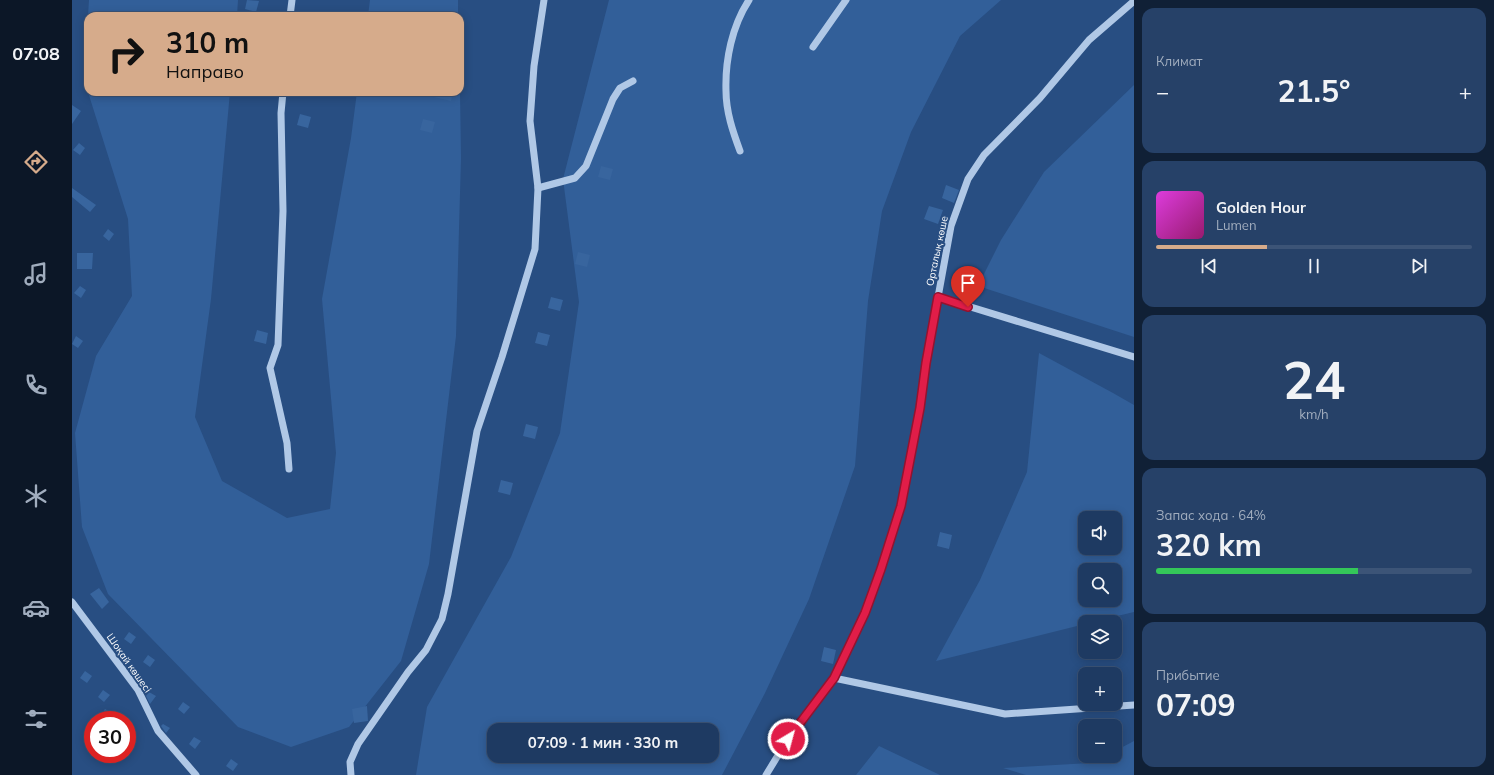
<!DOCTYPE html>
<html lang="ru">
<head>
<meta charset="utf-8">
<style>
  :root { --surface:#1e3a62; --page:#264168; --text:#f1f3f6; --muted:#a1adbe; --line:#3c5477; --accent:#d6ab8b }
  body { margin:0; font-family:Mulish,sans-serif; background:var(--page); color:var(--text); height:100vh; display:flex; flex-direction:column; font-size:15px; white-space:nowrap }
  * { box-sizing:border-box; margin:0 }
  p { font-size:13px; color:var(--muted) }
  .icon { flex:none; width:22px; height:22px; fill:none; stroke:currentColor; stroke-width:2; stroke-linecap:round; stroke-linejoin:round }
  .map { position:relative; flex:1; overflow:hidden }
  .details { display:flex; flex-direction:column; gap:8px; padding:8px; background:#102036; width:360px }
  .details>* { flex:none }
  .guide { position:absolute; left:12px; top:12px; width:380px; height:84px; border-radius:12px; box-shadow:0 2px 10px #0003,0 0 0 1px var(--line); background:#d6ab8b; color:#111; overflow:hidden }
  .fabs { position:absolute; left:1006px; top:511px; display:grid; gap:8px }
  .fabs a { display:grid; place-items:center; width:44px; height:44px; border-radius:8px; background:var(--surface); box-shadow:0 2px 10px #0003,0 0 0 1px var(--line); font-size:20px }
  .speed { position:absolute; left:12px; top:711px; display:flex; gap:8px; font-size:20px; font-weight:700; text-align:center }
  .speed>* { display:grid; place-content:center; width:52px; height:52px; border-radius:50%; background:var(--surface); box-shadow:0 2px 10px #0003,0 0 0 1px var(--line); line-height:1 }
  .speed .limit { border:6px solid #d22; background:#fff; color:#111 }
  .pin { position:absolute; display:grid; place-items:center; width:34px; height:34px; color:#fff; margin:-41px -17px; border-radius:50% 50% 50% 0; rotate:-45deg; box-shadow:0 0 4px #0007 }
  .pin .icon { rotate:45deg }
  .me { position:absolute; width:44px; margin:-22px; rotate:37deg; stroke-linejoin:round; filter:drop-shadow(0 0 3px #0008) }
  .turn { display:flex; align-items:center; gap:14px; height:84px; padding:0 16px; font-size:18px }
  .turn .icon { width:52px; height:52px; stroke-width:2.5 }
  .turn b { display:block; font-size:28px; line-height:34px }
  .big { font-size:30px; font-weight:700; line-height:1.1 }
  .details .tile { flex:1; display:flex; flex-direction:column; justify-content:center; gap:6px; min-width:0; padding:0 14px; border-radius:12px; background:var(--page) }
  .details .dial { align-items:center; gap:0 }
  .dial b { font-size:52px; line-height:1 }
  .song { display:flex; align-items:center; gap:12px }
  .cover { width:48px; height:48px; border-radius:6px; background:linear-gradient(135deg,hsl(300 70% 55%),hsl(320 70% 35%)) }
  .played { height:4px; border-radius:2px; background:linear-gradient(90deg,var(--accent) 35%,var(--line) 35%) }
  .keys { display:flex; justify-content:space-around; direction:ltr }
  .heat { display:flex; justify-content:space-between; align-items:center; font-size:22px; direction:ltr }
  .charge { height:6px; border-radius:3px; background:linear-gradient(90deg,#34c759 64%,var(--line) 0) }
  .trip { position:absolute; left:415px; top:723px; width:232px; height:40px; border-radius:12px; background:var(--surface); box-shadow:0 2px 10px #0003,0 0 0 1px var(--line); font-weight:700; line-height:40px; text-align:center }
  main { display:flex; flex:1; min-height:0 }
  .menu { display:flex; flex-direction:column; width:72px; justify-content:space-around; align-items:center; background:#0c1727; color:var(--muted) }
  .menu .icon { width:28px; height:28px }
  .menu .current { color:var(--accent) }
  .menu b { font-size:18px; color:var(--text) }
  .map>svg:first-child { display:block }
  .green { fill:#325f99; fill-rule:evenodd }
  .building { fill:#38659e }
  .lines { fill:none; stroke-linecap:round; stroke-linejoin:round }
  .minor { stroke:#b0c8e6; stroke-width:7 }
  .route-casing { stroke:#92132f; stroke-width:10 }
  .route { stroke:#e11d48; stroke-width:7 }
  .labels { text-anchor:middle; dominant-baseline:central; stroke-width:4; stroke-linejoin:round; paint-order:stroke }
  .street-label { font-size:10px; fill:#fff; stroke:#284e82 }
</style>
</head>
<body>
<main>
<nav class="menu">
<b>07:08</b>
<svg class="icon current" aria-label="directions" viewBox="0 0 24 24"><path d="M12 3l9 9-9 9-9-9zM9 14v-3h6M13 9l2 2-2 2"/></svg>
<svg class="icon" aria-label="music" viewBox="0 0 24 24"><path d="M9 18V5l10-2v13"/><circle cx="6" cy="18" r="3"/><circle cx="16" cy="16" r="3"/></svg>
<svg class="icon" aria-label="phone" viewBox="0 0 24 24"><path d="M5 4h4l2 5-3 2q2 4 5 5l2-3 5 2v4C11 20 4 13 5 4z"/></svg>
<svg class="icon" aria-label="climate" viewBox="0 0 24 24"><path d="M12 3v18M4 7l16 10M4 17L20 7"/></svg>
<svg class="icon" aria-label="car" viewBox="0 0 24 24"><path d="M5 17H2v-5l4-1 3-4h7l3 4 3 1v5h-3M9 17h6M6 11h13"/><circle cx="7" cy="17" r="2"/><circle cx="17" cy="17" r="2"/></svg>
<svg class="icon" aria-label="filters" viewBox="0 0 24 24"><path d="M4 7h16M4 17h16"/><circle cx="9" cy="7" r="2"/><circle cx="15" cy="17" r="2"/></svg>
</nav>
<div class="map">
<svg width="1062" height="775" viewBox="0 0 1062 775">
  <rect width="100%" height="100%" fill="#284e82"/>
  <g class="green">
    <path d="M17,0H166L165,16H16V91L12,79Z"/>
    <path d="M298,0H386V16H296Z"/>
    <path d="M537,0H929L888,36L839,132L810,211L796,301L783,466L737,599L693,693L650,775H344L355,707L439,557L488,433L507,302L491,179ZM422,730H640V756H422Z"/>
    <path d="M1062,85V337L906,286L929,240L972,172Z"/>
    <path d="M16,92H158L139,299L123,417L150,481L215,518L258,509L264,453L250,299L279,138L285,92H388L389,158L384,336L357,564L329,661L277,727L219,747L166,727L36,594L10,527L3,433L24,356L60,296L56,219Z"/>
    <path d="M967,353L1041,393L1062,405V612L1020,622H1013V624L864,661L908,580L955,472ZM1013,518H1043V548H1013ZM1013,570H1043V600H1013Z"/>
    <path d="M1062,741V775H954L931,768L1018,763L1032,756H1043V751Z"/>
    <path d="M807,746L868,775H784Z"/>
  </g>
  <g class="building">
    <path d="M175,0L187,1L184,12L173,9Z"/>
    <path d="M353,92H381L379,101L353,95Z"/>
    <path d="M0,105L9,111L0,124Z"/>
    <path d="M228,114L239,117L236,128L225,125Z"/>
    <path d="M351,119L363,122L360,133L348,130Z"/>
    <path d="M7,143L13,148L8,155L1,150Z"/>
    <path d="M529,166L541,169L538,180L526,177Z"/>
    <path d="M874,185L887,190L882,203L870,198Z"/>
    <path d="M0,188L24,205L18,212L0,197Z"/>
    <path d="M857,206L871,210L866,224L852,219Z"/>
    <path d="M36,229L42,234L37,241L31,236Z"/>
    <path d="M506,252L518,255L515,267L503,264Z"/>
    <path d="M5,253H21L20,269H5Z"/>
    <path d="M8,286L14,290L9,298L2,293Z"/>
    <path d="M479,297L491,300L488,311L476,308Z"/>
    <path d="M185,330L196,333L194,344L182,341Z"/>
    <path d="M466,332L478,335L475,346L463,343Z"/>
    <path d="M4,336L11,341L6,348L0,344Z"/>
    <path d="M454,424L466,427L463,439L451,436Z"/>
    <path d="M429,480L441,483L438,495L426,492Z"/>
    <path d="M868,532L880,535L877,549L865,546Z"/>
    <path d="M27,588L37,602L30,609L18,594Z"/>
    <path d="M57,632L64,637L59,644L52,639Z"/>
    <path d="M752,647L764,650L761,664L749,661Z"/>
    <path d="M76,655L83,660L78,667L71,662Z"/>
    <path d="M13,671L20,676L15,683L8,678Z"/>
    <path d="M31,690L38,695L32,702L26,697Z"/>
    <path d="M77,692L84,696L78,704L74,696Z"/>
    <path d="M111,702L118,707L112,714L106,709Z"/>
    <path d="M295,706L296,721L282,723L280,709Z"/>
    <path d="M33,709L40,713L35,720L28,716Z"/>
    <path d="M91,724L98,728L94,733L89,726Z"/>
    <path d="M122,737L129,741L123,749L117,744Z"/>
    <path d="M159,759L166,764L161,771L154,766Z"/>
  </g>
  <g class="lines">
    <g class="minor">
      <path d="M218,16L220,0"/>
      <path d="M741,47L774,0"/>
      <path d="M211,92L209,113L211,211L206,345L198,368L215,443L217,469"/>
      <path d="M668,151C661,132 654,112 654,91C653,60 660,26 677,0"/>
      <path d="M466,188L503,178L514,166L541,99L548,88L561,81"/>
      <path d="M866,297L1062,357"/>
      <path d="M0,602L66,690L86,731L124,775"/>
      <path d="M762,678L933,714L1062,705"/>
      <path d="M279,775L278,762L286,744L336,672L354,650L370,619L376,594L405,431L430,357L463,249L466,188L458,121L462,66L472,0"/>
      <path d="M694,775L716,739L762,678L793,613L809,569L829,506L848,408L854,363L879,226L896,179L912,155L968,98L1017,40L1062,1"/>
    </g>
  </g>
  <g class="lines">
    <defs>
      <path id="route" d="M716,739L762,678L793,613L809,569L829,506L848,408L854,363L866,297L896,307"/>
    </defs>
    <use href="#route" class="route-casing"/>
    <use href="#route" class="route"/>
  </g>
  <g class="labels">
    <g class="street-label">
      <text transform="translate(865 251) rotate(-78)">Орталық көше</text>
      <text transform="translate(57 663) rotate(55)">Шоқай көшесі</text>
    </g>
  </g>
</svg>
<div class="fabs">
<a><svg class="icon" aria-label="sound" viewBox="0 0 24 24"><path d="M4 9h4l5-4v14l-5-4H4zM17 9q2 3 0 6"/></svg></a>
<a><svg class="icon" aria-label="search" viewBox="0 0 24 24"><circle cx="10" cy="10" r="6"/><path d="M15 15l6 6"/></svg></a>
<a><svg class="icon" aria-label="layers" viewBox="0 0 24 24"><path d="M12 4l9 5-9 5-9-5zM3 14l9 5 9-5"/></svg></a>
<a>+</a>
<a>−</a>
</div>
<div class="speed"><div class="limit">30</div></div>
<div class="pin" style="left:896px;top:307px;background:#d93025"><svg class="icon" aria-label="arrive" viewBox="0 0 24 24"><path d="M6 21V4h12l-3 4 3 4H6"/></svg></div>
<svg class="me" style="left:716px;top:739px" viewBox="-20 -20 40 40"><circle r="17" fill="#e11d48" stroke="#fff" stroke-width="3"/><path d="M0-11L8 9 0 5-8 9z" fill="#fff"/></svg>
<div class="trip">07:09 · 1 мин · 330 m</div>
<div class="guide">
<div class="turn"><svg class="icon" aria-label="right" viewBox="0 0 24 24"><path d="M7 20v-9h11M14 6l5 5-5 5"/></svg><div><b>310 m</b>Направо</div></div>
</div>
</div>
<section class="details">
<div class="tile"><p>Климат</p>
<div class="heat"><a>−</a><b class="big">21.5°</b><a>+</a></div>
</div>
<div class="tile">
<div class="song"><i class="cover"></i><div><b>Golden Hour</b><p>Lumen</p></div></div>
<div class="played"></div>
<div class="keys"><svg class="icon" aria-label="previous" viewBox="0 0 24 24"><path d="M18 5L8 12l10 7zM5 5v14"/></svg><svg class="icon" aria-label="pause" viewBox="0 0 24 24"><path d="M8 5v14M16 5v14"/></svg><svg class="icon" aria-label="next" viewBox="0 0 24 24"><path d="M6 5l10 7-10 7zM19 5v14"/></svg></div>
</div>
<div class="tile dial"><b>24</b><p>km/h</p></div>
<div class="tile"><p>Запас хода · 64%</p><b class="big">320 km</b><div class="charge"></div></div>
<div class="tile"><p>Прибытие</p><b class="big">07:09</b></div>
</section>
</main>
</body>
</html>
